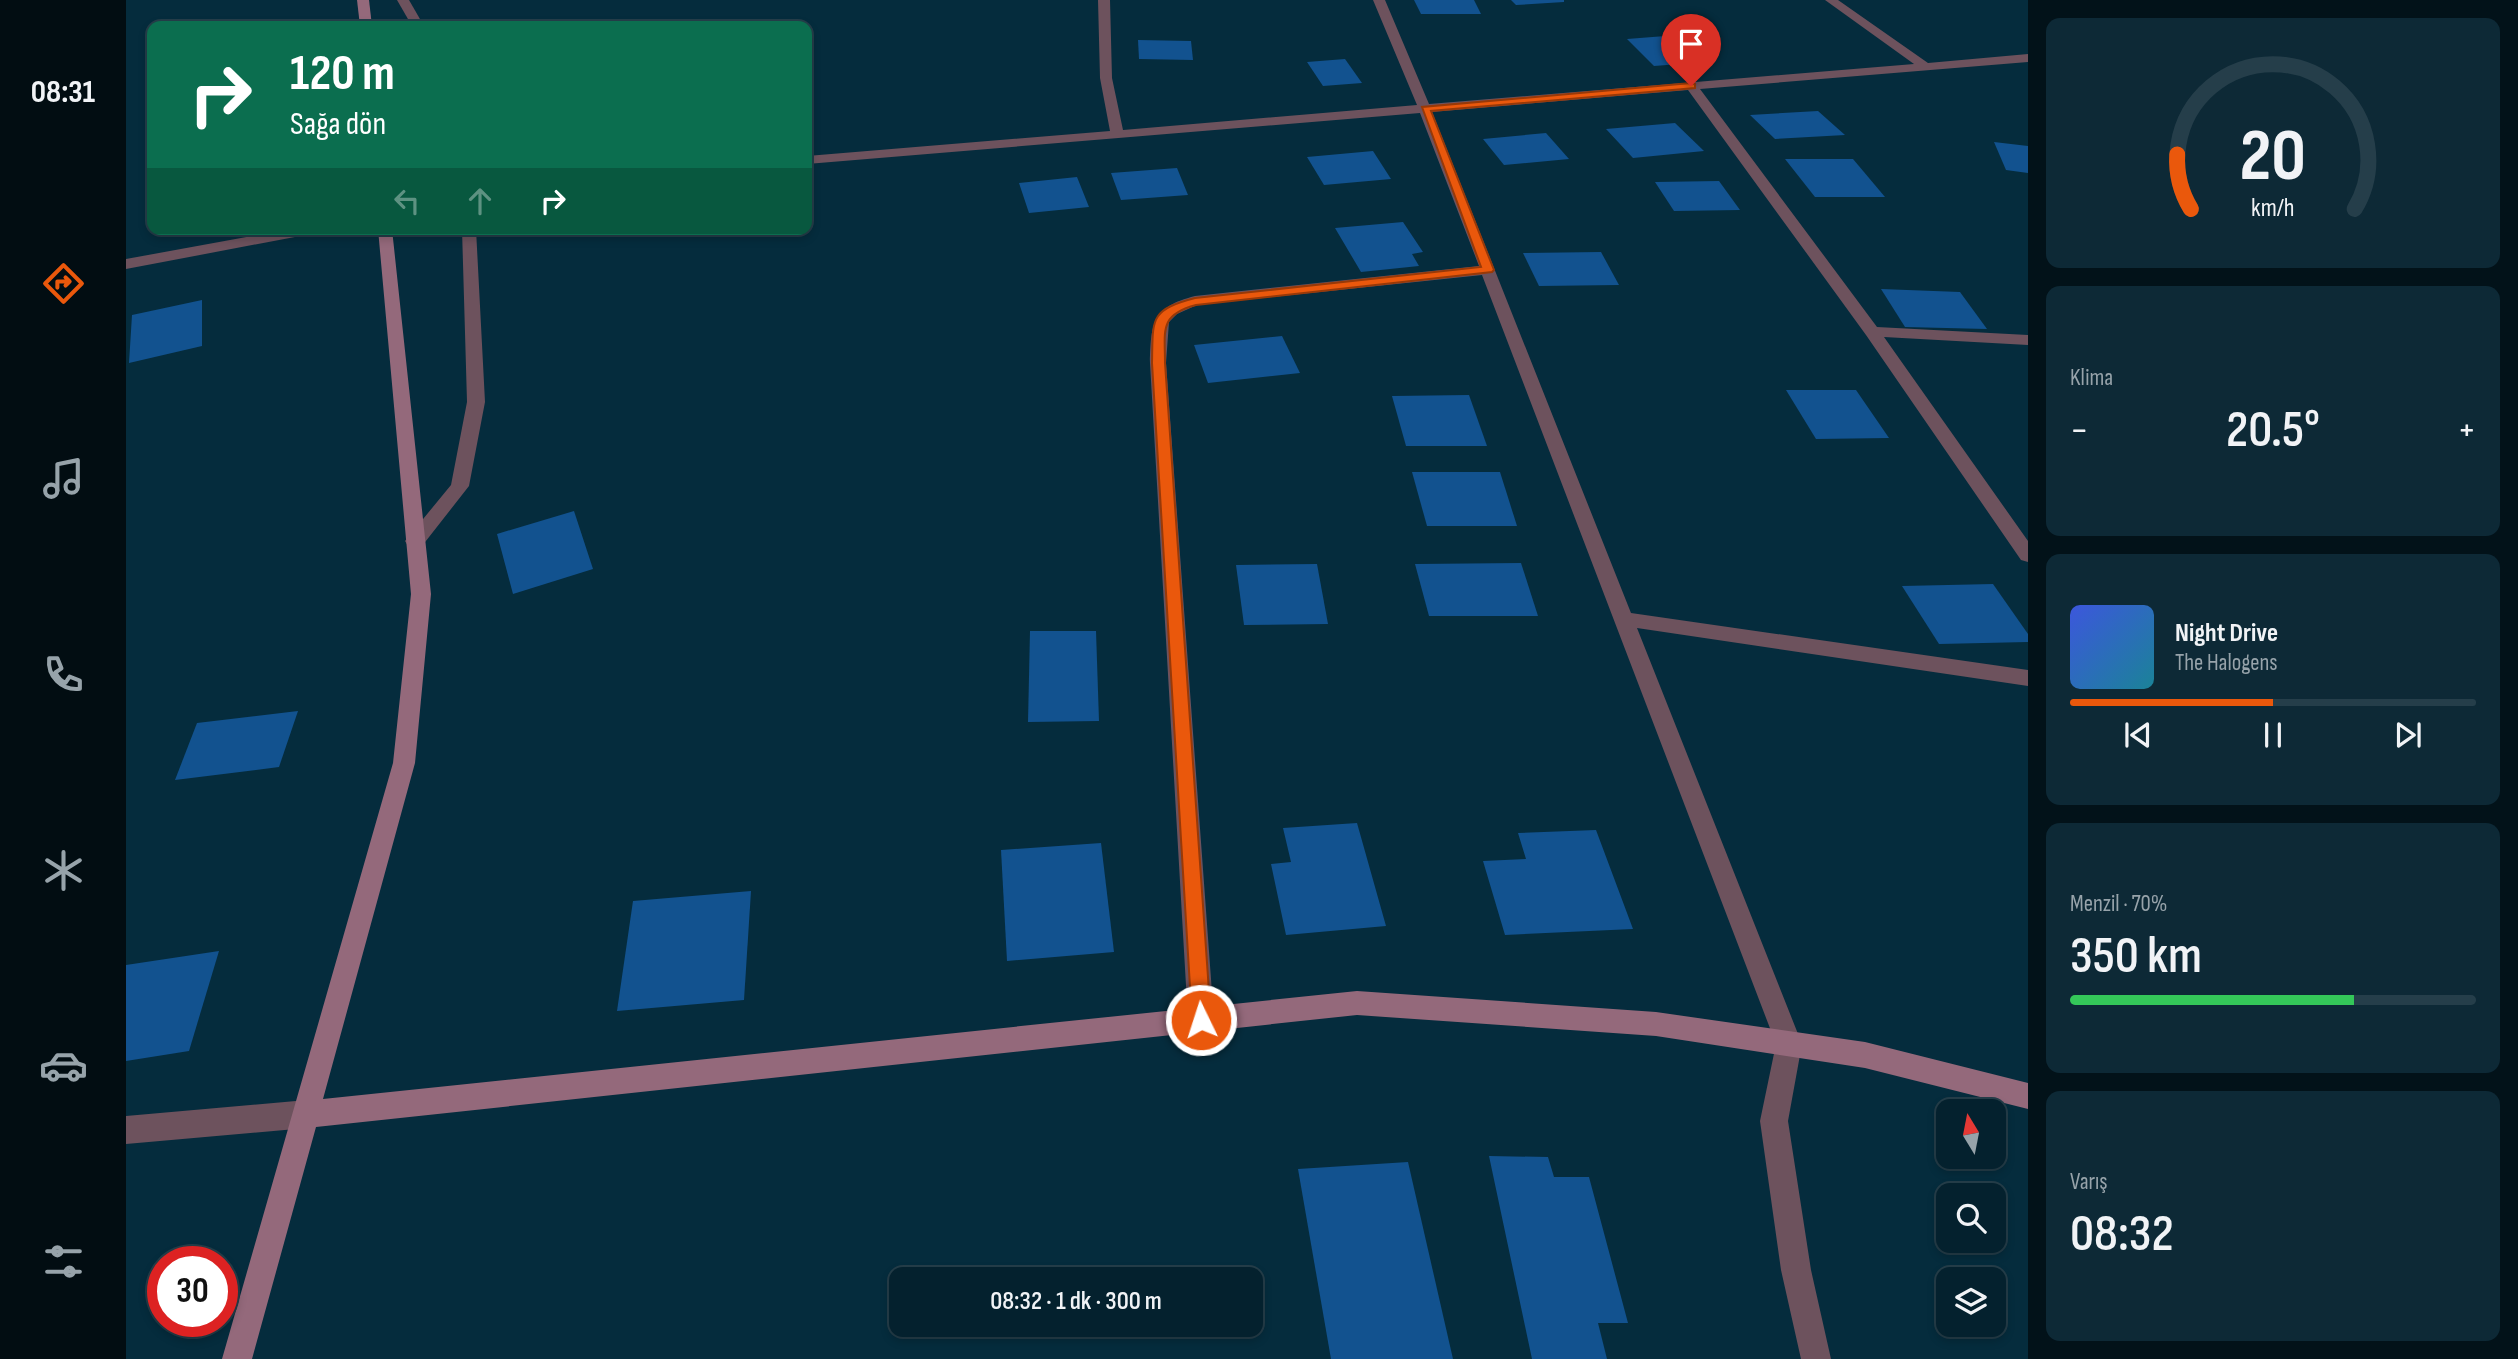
<!DOCTYPE html>
<html lang="tr">
<head>
<meta charset="utf-8">
<style>
  :root { --surface:#04212e; --page:#0d2936; --text:#f1f3f6; --muted:#97a3aa; --line:#253e4a; --accent:#ea580c }
  body { margin:0; font-family:"Sofia Sans Condensed",sans-serif; background:var(--page); color:var(--text); height:100vh; display:flex; flex-direction:column; font-size:26px; white-space:nowrap }
  * { box-sizing:border-box; margin:0 }
  p { font-size:23px; color:var(--muted) }
  .icon { flex:none; width:38px; height:38px; fill:none; stroke:currentColor; stroke-width:2; stroke-linecap:round; stroke-linejoin:round }
  .map { position:relative; flex:1; overflow:hidden }
  .drawer { display:flex; flex-direction:column; gap:18px; padding:18px; background:#021219; width:490px }
  .drawer>* { flex:none }
  .hud { position:absolute; left:21px; top:21px; width:665px; height:214px; border-radius:14px; box-shadow:0 4px 10px #0003,0 0 0 2px var(--line); background:#0b6e4f; color:#fff; overflow:hidden }
  .needle { width:46px; rotate:350deg }
  .buttons { position:absolute; left:1810px; top:1099px; display:grid; gap:14px }
  .buttons a { display:grid; place-items:center; width:70px; height:70px; border-radius:14px; background:var(--surface); box-shadow:0 4px 10px #0003,0 0 0 2px var(--line); font-size:35px }
  .speed { position:absolute; left:21px; top:1246px; display:flex; gap:14px; font-size:35px; font-weight:700; text-align:center }
  .speed>* { display:grid; place-content:center; width:91px; height:91px; border-radius:50%; background:var(--surface); box-shadow:0 4px 10px #0003,0 0 0 2px var(--line); line-height:1 }
  .speed .limit { border:10px solid #d22; background:#fff; color:#111 }
  .pin { position:absolute; display:grid; place-items:center; width:60px; height:60px; color:#fff; margin:-72px -30px; border-radius:50% 50% 50% 0; rotate:-45deg; box-shadow:0 0 7px #0007 }
  .pin .icon { rotate:45deg }
  .me { position:absolute; width:77px; margin:-38px; rotate:356deg; stroke-linejoin:round; filter:drop-shadow(0 0 5px #0008) }
  .turn { display:flex; align-items:center; gap:24px; height:147px; padding:0 28px; font-size:32px }
  .turn .icon { width:91px; height:91px; stroke-width:2.5 }
  .turn b { display:block; font-size:49px; line-height:60px }
  .lanes { display:flex; align-items:center; height:66px; padding:0 28px; background:#0003; justify-content:center; gap:35px; direction:ltr }
  .lanes .off { opacity:.35 }
  .big { font-size:52px; font-weight:600; line-height:1.1 }
  .drawer .card { flex:1; display:flex; flex-direction:column; justify-content:center; gap:10px; min-width:0; padding:0 24px; border-radius:14px; background:var(--page) }
  .drawer .dial { align-items:center; gap:0 }
  .dial svg { height:182px; overflow:visible; fill:none; stroke:var(--line); stroke-width:7; stroke-linecap:round; text-anchor:middle }
  .dial text { fill:var(--text); stroke:none }
  .song { display:flex; align-items:center; gap:21px }
  .cover { width:84px; height:84px; border-radius:10px; background:linear-gradient(135deg,hsl(230 70% 55%),hsl(190 70% 35%)) }
  .played { height:7px; border-radius:4px; background:linear-gradient(90deg,var(--accent) 50%,var(--line) 50%) }
  .keys { display:flex; justify-content:space-around; direction:ltr }
  .heat { display:flex; justify-content:space-between; align-items:center; font-size:38px; direction:ltr }
  .charge { height:10px; border-radius:5px; background:linear-gradient(90deg,#34c759 70%,var(--line) 0) }
  .trip { position:absolute; left:763px; top:1267px; width:374px; height:70px; border-radius:14px; background:var(--surface); box-shadow:0 4px 10px #0003,0 0 0 2px var(--line); font-weight:600; line-height:70px; text-align:center }
  main { display:flex; flex:1; min-height:0 }
  .menu { display:flex; flex-direction:column; width:126px; justify-content:space-around; align-items:center; background:#020d12; color:var(--muted) }
  .menu .icon { width:49px; height:49px }
  .menu .current { color:var(--accent) }
  .menu b { font-size:32px; color:var(--text) }
  .map>svg:first-child { display:block }
  .building { fill:#12528f }
  .lines { fill:none; stroke-linecap:round; stroke-linejoin:round }
  .street { fill:#6d525d; fill-rule:evenodd }
  .secondary { fill:#94697b; fill-rule:evenodd }
  .route { fill:#ea580c; stroke:#983908; stroke-width:2 }
</style>
</head>
<body>
<main>
<nav class="menu">
<b>08:31</b>
<svg class="icon current" aria-label="directions" viewBox="0 0 24 24"><path d="M12 3l9 9-9 9-9-9zM9 14v-3h6M13 9l2 2-2 2"/></svg>
<svg class="icon" aria-label="music" viewBox="0 0 24 24"><path d="M9 18V5l10-2v13"/><circle cx="6" cy="18" r="3"/><circle cx="16" cy="16" r="3"/></svg>
<svg class="icon" aria-label="phone" viewBox="0 0 24 24"><path d="M5 4h4l2 5-3 2q2 4 5 5l2-3 5 2v4C11 20 4 13 5 4z"/></svg>
<svg class="icon" aria-label="climate" viewBox="0 0 24 24"><path d="M12 3v18M4 7l16 10M4 17L20 7"/></svg>
<svg class="icon" aria-label="car" viewBox="0 0 24 24"><path d="M5 17H2v-5l4-1 3-4h7l3 4 3 1v5h-3M9 17h6M6 11h13"/><circle cx="7" cy="17" r="2"/><circle cx="17" cy="17" r="2"/></svg>
<svg class="icon" aria-label="filters" viewBox="0 0 24 24"><path d="M4 7h16M4 17h16"/><circle cx="9" cy="7" r="2"/><circle cx="15" cy="17" r="2"/></svg>
</nav>
<div class="map">
<svg width="1902" height="1359" viewBox="0 0 1902 1359">
  <rect width="100%" height="100%" fill="#052c3d"/>
  <g class="building">
    <path d="M1288,0H1348L1355,14H1295Z"/>
    <path d="M1385,0H1438V2L1390,5Z"/>
    <path d="M1552,35L1580,62L1528,66L1501,39Z"/>
    <path d="M1012,40L1065,41L1067,60L1013,59Z"/>
    <path d="M1219,59L1236,83L1197,86L1181,62Z"/>
    <path d="M1692,111L1719,135L1649,139L1624,115Z"/>
    <path d="M1549,123L1578,151L1507,158L1480,129Z"/>
    <path d="M1420,133L1443,159L1378,165L1357,139Z"/>
    <path d="M1868,142L1902,146V173L1880,170Z"/>
    <path d="M1247,151L1265,179L1198,185L1181,157Z"/>
    <path d="M1659,159H1727L1759,197H1689Z"/>
    <path d="M1051,168L1062,195L995,200L985,173Z"/>
    <path d="M951,177L963,207L903,213L893,183Z"/>
    <path d="M1593,181L1614,210L1548,211L1529,182Z"/>
    <path d="M1277,222L1297,252L1286,254L1293,266L1235,272L1209,228Z"/>
    <path d="M1475,252L1493,285L1413,286L1397,253Z"/>
    <path d="M1755,289L1834,292L1861,329L1779,327Z"/>
    <path d="M76,300V346L3,363L6,315Z"/>
    <path d="M1156,336L1174,373L1082,383L1068,345Z"/>
    <path d="M1660,390H1730L1763,438L1690,439Z"/>
    <path d="M1343,395L1361,446H1280L1266,396Z"/>
    <path d="M1286,472H1374L1391,526H1301Z"/>
    <path d="M448,511L467,569L387,594L371,534Z"/>
    <path d="M1395,563L1412,616H1303L1289,564Z"/>
    <path d="M1191,564L1202,624L1118,625L1110,565Z"/>
    <path d="M1867,584L1902,634V642L1813,644L1776,586Z"/>
    <path d="M904,631H970L973,721L902,722Z"/>
    <path d="M172,711L153,767L49,780L71,723Z"/>
    <path d="M1231,823L1260,926L1160,935L1145,864L1165,862L1157,828Z"/>
    <path d="M1470,830L1507,929L1379,935L1357,861L1400,859L1392,833Z"/>
    <path d="M975,843L988,952L881,961L875,850Z"/>
    <path d="M625,891L618,1000L491,1011L507,901Z"/>
    <path d="M93,951L63,1051L0,1061V965Z"/>
    <path d="M1363,1156L1422,1157L1428,1177H1463L1502,1323H1472L1481,1359H1406Z"/>
    <path d="M1282,1162L1327,1359H1205L1172,1169Z"/>
  </g>
  <g class="lines">
    <g class="street">
      <path d="M271,0H283L298,26H286Z"/>
      <path d="M972,0H984L986,78L997,130L1291,105L1247,0H1259L1303,104L1788,64L1699,0H1712L1802,63L1902,54V62L1574,89L1751,327L1902,335V345L1758,337L1902,541V562L1895,560L1740,335L1562,90L1306,112L1505,613L1902,670V686L1511,628L1676,1044L1662,1121L1685,1270L1705,1359H1675L1655,1270L1634,1121L1650,1044L1356,275L1071,305L1051,314L1043,322L1040,363L1088,1020L1084,1029L1075,1032L1066,1029L1062,1020L1024,363C1025,323 1026,307 1069,296L1353,266L1294,113L681,164V156L984,131L974,78Z"/>
      <path d="M165,229H197L190,233L0,269V259Z"/>
      <path d="M336,229H350L359,402L343,486L296,546H282L279,541L325,485L341,402Z"/>
      <path d="M181,1100L191,1104L195,1114L191,1124L181,1128L0,1144V1116Z"/>
    </g>
    <g class="secondary">
      <path d="M231,0H243L246,26H234Z"/>
      <path d="M252,229H266L305,594L289,763L197,1099L1231,991L1530,1012L1739,1042L1902,1083V1109L1739,1068L1530,1036L1231,1015L190,1127L126,1359H96L267,763L285,594Z"/>
    </g>
  </g>
  <path class="route" d="M1565,83L1569,84V88L1305,111L1368,270L1366,272L1070,305C1033,315 1039,330 1039,363L1085,1020L1082,1027L1075,1029L1068,1027L1066,1020L1026,363C1027,319 1023,310 1069,298L1355,267L1296,107Z"/>
</svg>
<div class="buttons">
<a><svg class="needle" viewBox="-14 -14 28 28"><path d="M0-13l5 13h-10z" fill="#e53935"/><path d="M0 13l5-13h-10z" fill="#97a3aa"/></svg></a>
<a><svg class="icon" aria-label="search" viewBox="0 0 24 24"><circle cx="10" cy="10" r="6"/><path d="M15 15l6 6"/></svg></a>
<a><svg class="icon" aria-label="layers" viewBox="0 0 24 24"><path d="M12 4l9 5-9 5-9-5zM3 14l9 5 9-5"/></svg></a>
</div>
<div class="speed"><div class="limit">30</div></div>
<div class="pin" style="left:1565px;top:86px;background:#d93025"><svg class="icon" aria-label="arrive" viewBox="0 0 24 24"><path d="M6 21V4h12l-3 4 3 4H6"/></svg></div>
<svg class="me" style="left:1075px;top:1020px" viewBox="-20 -20 40 40"><circle r="17" fill="#ea580c" stroke="#fff" stroke-width="3"/><path d="M0-11L8 9 0 5-8 9z" fill="#fff"/></svg>
<div class="trip">08:32 · 1 dk · 300 m</div>
<div class="hud">
<div class="turn"><svg class="icon" aria-label="right" viewBox="0 0 24 24"><path d="M7 20v-9h11M14 6l5 5-5 5"/></svg><div><b>120 m</b>Sağa dön</div></div>
<div class="lanes"><svg class="icon off" aria-label="left" viewBox="0 0 24 24"><path d="M17 20v-9H6M10 6l-5 5 5 5"/></svg><svg class="icon off" aria-label="ahead" viewBox="0 0 24 24"><path d="M12 20V5M6 11l6-6 6 6"/></svg><svg class="icon" aria-label="right" viewBox="0 0 24 24"><path d="M7 20v-9h11M14 6l5 5-5 5"/></svg></div>
</div>
</div>
<section class="drawer">
<div class="card dial"><svg viewBox="0 0 100 80">
<path d="M14 69A42 42 0 1 1 86 69"/>
<path d="M14 69A42 42 0 0 1 8 45" stroke="#ea580c"/>
<text x="50" y="56" font-size="32" font-weight="700">20</text>
<text x="50" y="72" font-size="11">km/h</text>
</svg></div>
<div class="card"><p>Klima</p>
<div class="heat"><a>−</a><b class="big">20.5°</b><a>+</a></div>
</div>
<div class="card">
<div class="song"><i class="cover"></i><div><b>Night Drive</b><p>The Halogens</p></div></div>
<div class="played"></div>
<div class="keys"><svg class="icon" aria-label="previous" viewBox="0 0 24 24"><path d="M18 5L8 12l10 7zM5 5v14"/></svg><svg class="icon" aria-label="pause" viewBox="0 0 24 24"><path d="M8 5v14M16 5v14"/></svg><svg class="icon" aria-label="next" viewBox="0 0 24 24"><path d="M6 5l10 7-10 7zM19 5v14"/></svg></div>
</div>
<div class="card"><p>Menzil · 70%</p><b class="big">350 km</b><div class="charge"></div></div>
<div class="card"><p>Varış</p><b class="big">08:32</b></div>
</section>
</main>
</body>
</html>
